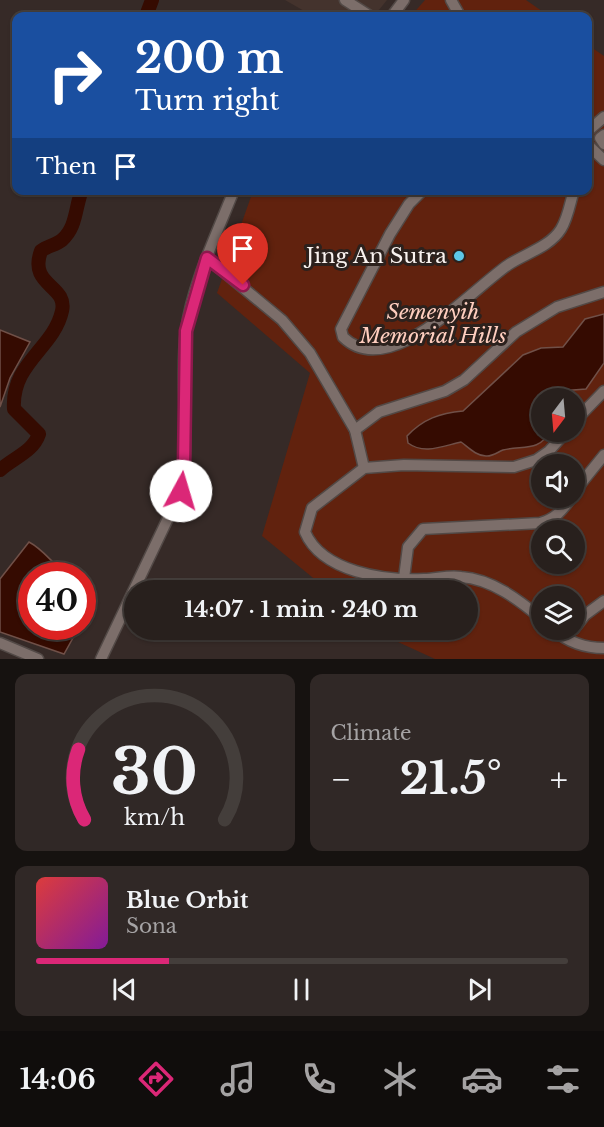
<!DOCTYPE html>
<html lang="en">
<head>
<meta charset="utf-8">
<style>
  :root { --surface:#28201d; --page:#302826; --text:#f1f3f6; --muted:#a5a3a4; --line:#443e3b; --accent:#db2777 }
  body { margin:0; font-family:"Libre Baskerville",serif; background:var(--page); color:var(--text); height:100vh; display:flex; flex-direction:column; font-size:22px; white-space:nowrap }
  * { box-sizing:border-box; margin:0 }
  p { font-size:20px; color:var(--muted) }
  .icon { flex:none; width:33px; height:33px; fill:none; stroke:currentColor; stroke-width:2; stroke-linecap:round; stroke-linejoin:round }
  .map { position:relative; height:659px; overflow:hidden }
  .side { display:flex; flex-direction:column; gap:15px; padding:15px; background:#161210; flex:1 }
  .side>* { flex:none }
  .guide { position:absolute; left:12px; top:12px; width:580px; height:183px; border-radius:12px; box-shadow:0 2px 4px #0004,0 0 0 2px var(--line); background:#1a4fa0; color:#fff; overflow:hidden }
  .needle { width:39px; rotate:196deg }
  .tools { position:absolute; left:531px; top:388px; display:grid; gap:12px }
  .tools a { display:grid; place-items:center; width:54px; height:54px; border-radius:50%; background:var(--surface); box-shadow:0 2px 4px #0004,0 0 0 2px var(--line); font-size:30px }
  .speed { position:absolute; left:18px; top:562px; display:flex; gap:12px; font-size:30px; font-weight:700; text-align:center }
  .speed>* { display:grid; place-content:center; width:78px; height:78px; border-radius:50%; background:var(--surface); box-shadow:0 2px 4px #0004,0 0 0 2px var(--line); line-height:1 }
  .speed .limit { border:9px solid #d22; background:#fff; color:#111 }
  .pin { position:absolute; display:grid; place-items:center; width:51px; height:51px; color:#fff; margin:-62px -26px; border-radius:50% 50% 50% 0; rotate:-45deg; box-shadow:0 0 6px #0007 }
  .pin .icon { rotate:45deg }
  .me { position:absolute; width:66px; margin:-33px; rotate:6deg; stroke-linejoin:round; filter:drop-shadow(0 0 4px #0008) }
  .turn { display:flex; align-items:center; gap:21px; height:126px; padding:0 24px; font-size:27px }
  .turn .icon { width:78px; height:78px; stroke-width:2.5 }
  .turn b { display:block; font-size:42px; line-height:51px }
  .then { display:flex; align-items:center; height:57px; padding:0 24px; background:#0003; gap:12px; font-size:22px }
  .big { font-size:45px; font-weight:800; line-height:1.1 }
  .side .card { flex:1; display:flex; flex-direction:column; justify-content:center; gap:9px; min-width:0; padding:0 21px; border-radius:12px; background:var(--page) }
  .side .dial { align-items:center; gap:0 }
  .dial svg { height:156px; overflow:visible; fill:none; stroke:var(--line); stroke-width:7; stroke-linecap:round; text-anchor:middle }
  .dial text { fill:var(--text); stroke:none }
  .song { display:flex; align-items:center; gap:18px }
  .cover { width:72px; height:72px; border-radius:9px; background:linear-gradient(135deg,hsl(0 70% 55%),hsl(290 70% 35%)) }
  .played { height:6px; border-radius:3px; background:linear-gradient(90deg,var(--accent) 25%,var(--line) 25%) }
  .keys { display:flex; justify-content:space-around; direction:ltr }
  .heat { display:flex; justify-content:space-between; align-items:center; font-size:33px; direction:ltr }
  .side .tiles { flex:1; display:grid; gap:15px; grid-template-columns:1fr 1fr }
  .card:last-child { grid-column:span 2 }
  .trip { position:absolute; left:124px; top:580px; width:354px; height:60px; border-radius:30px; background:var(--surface); box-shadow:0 2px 4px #0004,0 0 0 2px var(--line); font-weight:800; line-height:60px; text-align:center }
  .tabs { display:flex; height:96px; justify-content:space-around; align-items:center; background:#100d0c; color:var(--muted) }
  .tabs .icon { width:42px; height:42px }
  .tabs .active { color:var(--accent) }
  .tabs b { font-size:27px; color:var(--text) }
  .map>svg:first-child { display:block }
  .built { fill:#44332d }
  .green { fill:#61220e; fill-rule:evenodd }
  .water { fill:#350b01; stroke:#705048; stroke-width:1.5 }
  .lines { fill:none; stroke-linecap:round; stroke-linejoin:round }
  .river { stroke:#350b01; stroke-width:14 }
  .minor-casing { stroke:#524946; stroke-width:13 }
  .minor { stroke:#7c6e6a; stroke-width:10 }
  .route-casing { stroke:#8e194d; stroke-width:15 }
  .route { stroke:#db2777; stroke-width:10 }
  .poi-dot { fill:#5dc7e8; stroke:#2c211d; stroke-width:2 }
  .labels { text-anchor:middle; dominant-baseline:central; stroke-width:6; stroke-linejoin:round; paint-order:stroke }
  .poi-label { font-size:21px; fill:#f9f2ef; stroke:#2c211d; text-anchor:end }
  .park-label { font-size:21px; font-style:italic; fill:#ffcebf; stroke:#2c211d }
</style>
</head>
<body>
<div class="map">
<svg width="604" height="659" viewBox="0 0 604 659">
  <rect width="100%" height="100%" fill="#362a27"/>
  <path class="built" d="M285,0H387L374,16H313Z"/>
  <g class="green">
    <path d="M425,0H526L549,16H411Z"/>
    <path d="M588,45L604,56V659H435L385,636L377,630H468V591H329L262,536L310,373L217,293L253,191L588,190ZM542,399H574V432H542ZM542,465H574V498H542ZM542,531H574V564H542ZM542,597H574V630H542Z"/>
  </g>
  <g class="water">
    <path d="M604,314V363L586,389L560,391L554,399H542V432H549C540,452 521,445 503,450C498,452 491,457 486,456C476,456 468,447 461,442C443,446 424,455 408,443L407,436C423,419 440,413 463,411L523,355L541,348L563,347L585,319Z"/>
    <path d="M0,330L30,342L10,378L0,407Z"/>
    <path d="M29,542C46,551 54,567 70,576H32V627H79L64,654L0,632V579Z"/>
    <path d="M83,583L93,590L83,617Z"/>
  </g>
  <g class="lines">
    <g class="river">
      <path d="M146,16L152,0"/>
      <path d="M0,470C13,458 33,452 39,434L14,409C11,363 54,348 62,311C68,285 28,286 41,251C47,246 56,245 62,240C77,227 75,207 82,190"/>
    </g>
    <defs>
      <g id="minor">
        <path d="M345,0L370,16"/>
        <path d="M451,0L460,16"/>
        <path d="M392,16L404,0"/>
        <path d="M588,131L604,117"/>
        <path d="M604,135L600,138L604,144"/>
        <path d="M588,145L604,160"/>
        <path d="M423,190L409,204L390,234L341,329L343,337C389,382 470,291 508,265C524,254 550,247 561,229C568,218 570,203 574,190"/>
        <path d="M207,258L282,320L310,353L355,430L364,468"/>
        <path d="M574,422L604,391"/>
        <path d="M355,430L379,412L445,391L464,380L516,332L557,307L604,292"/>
        <path d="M574,492L604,455"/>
        <path d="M404,578L408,547L423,529L540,523C555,519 562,511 571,498"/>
        <path d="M542,619C519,600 492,579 461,577C448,575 436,579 424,579C385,581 322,572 305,532L312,508L364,468L404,465L514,467L536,460L549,451L566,432"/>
        <path d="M574,629L585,615L604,601"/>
        <path d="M554,630C568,642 586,648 604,648"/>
        <path d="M0,643L38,659"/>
        <path d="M101,659L181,491C191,438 179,383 186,330C193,282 216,236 234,190"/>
      </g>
    </defs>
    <use href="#minor" class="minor-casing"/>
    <use href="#minor" class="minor"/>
  </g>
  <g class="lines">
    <defs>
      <path id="route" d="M181,491L184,467L186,331L207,258L243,285"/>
    </defs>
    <use href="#route" class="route-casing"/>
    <use href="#route" class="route"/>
  </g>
  <circle class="poi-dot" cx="459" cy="256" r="6"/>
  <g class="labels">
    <g class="poi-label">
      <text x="447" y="256">Jing An Sutra</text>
    </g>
    <g class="park-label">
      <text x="433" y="312">Semenyih<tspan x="433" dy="24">Memorial Hills</tspan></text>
    </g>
  </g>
</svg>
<div class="tools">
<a><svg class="needle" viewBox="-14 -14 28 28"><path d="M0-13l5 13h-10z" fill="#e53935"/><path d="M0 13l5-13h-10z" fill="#a5a3a4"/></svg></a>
<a><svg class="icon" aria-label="sound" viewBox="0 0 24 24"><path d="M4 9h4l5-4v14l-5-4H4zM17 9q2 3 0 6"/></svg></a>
<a><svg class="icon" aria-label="search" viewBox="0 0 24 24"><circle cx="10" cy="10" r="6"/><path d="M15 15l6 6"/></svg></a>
<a><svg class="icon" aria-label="layers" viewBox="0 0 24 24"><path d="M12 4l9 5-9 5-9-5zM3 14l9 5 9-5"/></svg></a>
</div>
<div class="speed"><div class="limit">40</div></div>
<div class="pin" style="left:243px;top:285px;background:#d93025"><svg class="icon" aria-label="arrive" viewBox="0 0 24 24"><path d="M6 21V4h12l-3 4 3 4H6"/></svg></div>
<svg class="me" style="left:181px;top:491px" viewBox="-20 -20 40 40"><circle r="19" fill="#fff"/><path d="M0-13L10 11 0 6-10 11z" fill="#db2777"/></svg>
<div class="trip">14:07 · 1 min · 240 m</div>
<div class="guide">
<div class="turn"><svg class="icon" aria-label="right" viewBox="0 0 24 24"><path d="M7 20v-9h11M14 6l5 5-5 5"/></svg><div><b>200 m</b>Turn right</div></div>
<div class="then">Then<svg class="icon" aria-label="arrive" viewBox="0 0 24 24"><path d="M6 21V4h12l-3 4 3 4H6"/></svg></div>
</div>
</div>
<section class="side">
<div class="tiles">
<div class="card dial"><svg viewBox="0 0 100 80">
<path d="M14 69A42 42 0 1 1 86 69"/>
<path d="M14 69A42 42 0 0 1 11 33" stroke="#db2777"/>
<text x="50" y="56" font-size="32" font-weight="700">30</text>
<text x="50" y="72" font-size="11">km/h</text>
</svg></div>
<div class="card"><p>Climate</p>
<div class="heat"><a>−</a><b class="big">21.5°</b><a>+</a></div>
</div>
<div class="card">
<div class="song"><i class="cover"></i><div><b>Blue Orbit</b><p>Sona</p></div></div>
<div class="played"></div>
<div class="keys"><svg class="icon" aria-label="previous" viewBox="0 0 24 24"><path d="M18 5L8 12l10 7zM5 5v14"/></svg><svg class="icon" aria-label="pause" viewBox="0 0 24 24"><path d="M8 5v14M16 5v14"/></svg><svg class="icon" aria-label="next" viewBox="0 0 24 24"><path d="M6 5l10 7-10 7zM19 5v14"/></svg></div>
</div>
</div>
</section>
<nav class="tabs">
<b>14:06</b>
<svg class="icon active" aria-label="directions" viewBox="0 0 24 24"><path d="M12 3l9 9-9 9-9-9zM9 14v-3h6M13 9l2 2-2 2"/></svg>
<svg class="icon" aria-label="music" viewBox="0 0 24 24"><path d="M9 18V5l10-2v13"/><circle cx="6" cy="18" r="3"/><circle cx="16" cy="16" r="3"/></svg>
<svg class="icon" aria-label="phone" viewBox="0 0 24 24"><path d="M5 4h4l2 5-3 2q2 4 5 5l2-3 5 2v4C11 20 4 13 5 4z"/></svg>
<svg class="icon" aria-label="climate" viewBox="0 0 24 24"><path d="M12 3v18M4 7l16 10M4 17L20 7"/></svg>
<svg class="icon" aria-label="car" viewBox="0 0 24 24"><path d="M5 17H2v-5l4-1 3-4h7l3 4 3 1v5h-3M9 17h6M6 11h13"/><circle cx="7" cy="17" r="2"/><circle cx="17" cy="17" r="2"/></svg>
<svg class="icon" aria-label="filters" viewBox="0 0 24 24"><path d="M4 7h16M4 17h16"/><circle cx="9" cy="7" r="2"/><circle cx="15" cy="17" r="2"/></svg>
</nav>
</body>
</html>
